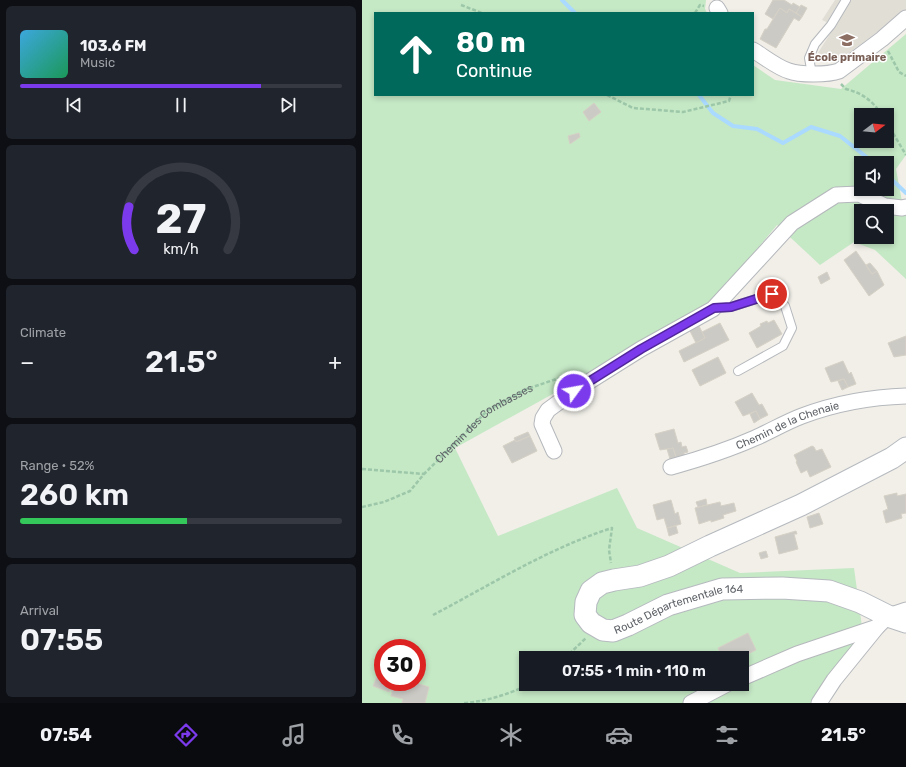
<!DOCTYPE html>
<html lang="en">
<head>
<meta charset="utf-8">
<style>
  :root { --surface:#171b24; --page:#20242c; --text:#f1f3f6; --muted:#9ea1a6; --line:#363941; --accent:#7c3aed }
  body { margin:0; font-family:Rubik,sans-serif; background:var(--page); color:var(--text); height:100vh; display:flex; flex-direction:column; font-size:15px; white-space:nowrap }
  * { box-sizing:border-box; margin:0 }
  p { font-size:13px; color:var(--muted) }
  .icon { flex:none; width:22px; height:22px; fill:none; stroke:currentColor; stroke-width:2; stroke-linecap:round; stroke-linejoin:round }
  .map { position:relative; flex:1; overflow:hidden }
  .drawer { display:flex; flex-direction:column; gap:6px; padding:6px; background:#0d0f14; width:362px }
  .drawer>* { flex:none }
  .hud { position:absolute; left:12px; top:12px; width:380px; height:84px; border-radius:0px; box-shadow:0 2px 6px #0003; background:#00695c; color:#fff; overflow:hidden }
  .needle { width:26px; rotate:74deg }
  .controls { position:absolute; left:492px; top:108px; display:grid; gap:8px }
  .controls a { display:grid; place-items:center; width:40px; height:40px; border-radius:0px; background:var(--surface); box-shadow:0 2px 6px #0003; font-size:20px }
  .speed { position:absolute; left:12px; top:639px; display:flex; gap:8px; font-size:20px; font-weight:700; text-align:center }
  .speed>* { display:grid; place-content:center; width:52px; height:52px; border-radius:50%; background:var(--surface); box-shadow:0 2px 6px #0003; line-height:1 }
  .speed .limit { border:6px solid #d22; background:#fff; color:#111 }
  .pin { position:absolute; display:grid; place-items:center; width:34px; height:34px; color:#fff; margin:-17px; border:2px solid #fff; border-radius:50%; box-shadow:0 1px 4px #0007 }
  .me { position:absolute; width:44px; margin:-22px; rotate:58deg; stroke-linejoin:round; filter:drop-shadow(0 0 3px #0008) }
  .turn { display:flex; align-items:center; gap:14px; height:84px; padding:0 16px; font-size:18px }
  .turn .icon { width:52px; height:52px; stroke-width:2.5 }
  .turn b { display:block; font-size:28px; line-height:34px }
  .big { font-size:30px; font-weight:600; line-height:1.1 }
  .drawer .card { flex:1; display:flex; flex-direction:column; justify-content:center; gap:6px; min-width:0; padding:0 14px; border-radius:6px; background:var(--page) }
  .drawer .dial { align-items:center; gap:0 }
  .dial svg { height:104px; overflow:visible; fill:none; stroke:var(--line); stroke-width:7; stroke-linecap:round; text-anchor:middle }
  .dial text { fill:var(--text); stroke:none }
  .song { display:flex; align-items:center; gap:12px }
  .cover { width:48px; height:48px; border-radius:6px; background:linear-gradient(135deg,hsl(200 70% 55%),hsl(150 70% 35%)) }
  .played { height:4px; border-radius:2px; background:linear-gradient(90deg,var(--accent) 75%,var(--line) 75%) }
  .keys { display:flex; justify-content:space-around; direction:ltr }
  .heat { display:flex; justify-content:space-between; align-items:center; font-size:22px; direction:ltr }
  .charge { height:6px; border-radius:3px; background:linear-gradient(90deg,#34c759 52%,var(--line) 0) }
  .trip { position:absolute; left:157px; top:651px; width:230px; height:40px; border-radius:0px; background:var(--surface); box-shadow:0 2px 6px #0003; font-weight:600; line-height:40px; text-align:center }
  .tab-bar { display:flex; height:64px; justify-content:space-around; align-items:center; background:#090b0e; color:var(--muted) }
  .tab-bar .icon { width:28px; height:28px }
  .tab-bar .on { color:var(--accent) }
  .tab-bar b { font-size:18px; color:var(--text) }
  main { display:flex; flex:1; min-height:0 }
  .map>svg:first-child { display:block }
  .education { fill:#e1ded6 }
  .green { fill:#c5e8c5; fill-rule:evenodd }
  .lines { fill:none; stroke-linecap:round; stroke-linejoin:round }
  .stream { stroke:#aadaff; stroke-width:4 }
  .building { fill:#cccac5; stroke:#d6d1c6 }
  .lane-casing { stroke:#b5b8bc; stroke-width:10 }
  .street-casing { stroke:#b5b8bc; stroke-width:17 }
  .secondary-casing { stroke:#b6babf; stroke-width:23 }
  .path { stroke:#9cc7a9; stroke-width:2.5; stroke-dasharray:4 2; stroke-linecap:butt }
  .lane { stroke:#fff; stroke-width:8 }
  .street { stroke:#fff; stroke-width:15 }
  .secondary { stroke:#fff; stroke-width:21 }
  .route-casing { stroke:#51269a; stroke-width:10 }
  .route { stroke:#7c3aed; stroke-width:7 }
  .labels { text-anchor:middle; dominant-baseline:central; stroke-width:3; stroke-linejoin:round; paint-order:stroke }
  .education-label { font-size:11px; font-weight:bold; fill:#785e54; stroke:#fff }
  .street-label { font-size:11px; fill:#5f6368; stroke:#fff }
</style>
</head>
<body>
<main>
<section class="drawer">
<div class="card">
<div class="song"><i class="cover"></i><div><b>103.6 FM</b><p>Music</p></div></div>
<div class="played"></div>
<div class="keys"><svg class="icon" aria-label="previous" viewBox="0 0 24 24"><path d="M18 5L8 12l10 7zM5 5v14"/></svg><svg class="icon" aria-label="pause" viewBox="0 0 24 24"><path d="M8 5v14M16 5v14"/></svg><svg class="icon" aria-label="next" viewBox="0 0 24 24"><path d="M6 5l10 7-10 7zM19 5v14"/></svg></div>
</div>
<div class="card dial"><svg viewBox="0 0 100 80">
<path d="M14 69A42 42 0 1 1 86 69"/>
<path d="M14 69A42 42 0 0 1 10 36" stroke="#7c3aed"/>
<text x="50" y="56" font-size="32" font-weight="700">27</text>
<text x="50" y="72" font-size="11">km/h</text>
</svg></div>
<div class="card"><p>Climate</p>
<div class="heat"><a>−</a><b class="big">21.5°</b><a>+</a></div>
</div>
<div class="card"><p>Range · 52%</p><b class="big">260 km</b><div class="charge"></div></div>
<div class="card"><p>Arrival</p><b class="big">07:55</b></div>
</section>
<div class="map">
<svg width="544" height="703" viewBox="0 0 544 703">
  <rect width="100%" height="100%" fill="#f1efe8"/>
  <path class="education" d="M473,0H544V11L473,63L456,53L473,26L460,20Z"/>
  <path class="green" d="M0,0H344L343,9L345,13H13V95H391V65L413,80L479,89L544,34V155L534,169L541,207L544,205V279L513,250L492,242L458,265L415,225L346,308L93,448L136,536L255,488L275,528L378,573L492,568L501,634L453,703H0ZM499,115H525V141H499ZM499,163H525V189H499ZM499,211H525V237H499ZM21,648H55V682H21ZM164,658H380V684H164Z"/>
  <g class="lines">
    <g class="stream">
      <path d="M200,0L213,13"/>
      <path d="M337,95L351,113L371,126L395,129L421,143L449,127L478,136L512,163"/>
      <path d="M525,175L544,193"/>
    </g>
  </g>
  <g class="building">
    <path d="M411,0H422L430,5L431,3L438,7L434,13L427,9L425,13L418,8L411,19L403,14Z"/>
    <path d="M439,5L445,8L440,17L434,13Z"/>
    <path d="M418,8L425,13L427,9L440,17L437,21L432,18L414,48L398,39L403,29H405Z"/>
    <path d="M232,103L239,112L227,121L221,112Z"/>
    <path d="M217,133L218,137L208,144L206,136Z"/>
    <path d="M494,251L510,274L515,271L522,285L507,296L482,260Z"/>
    <path d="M508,263L515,271L510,274L504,265Z"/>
    <path d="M465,272L468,279L459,284L456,277Z"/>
    <path d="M412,320L420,334L395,348L387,333L399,326L398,324L405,321L406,323Z"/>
    <path d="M358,323L367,340L322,362L317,351L343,338L340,332Z"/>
    <path d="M337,326L343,338L334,343L328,331Z"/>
    <path d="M544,336V355L532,357L526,343Z"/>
    <path d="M356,357L364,373L338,386L330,370Z"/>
    <path d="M481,361L487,374L489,372L494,384L486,387L482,379L469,382L463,368Z"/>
    <path d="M482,379L486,387L480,390L476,381Z"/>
    <path d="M390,393L397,405L400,404L406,415L398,419L394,411L381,416L373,402Z"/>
    <path d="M394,411L398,419L392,423L388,414Z"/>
    <path d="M312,429L316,443L319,442L320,447L324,446L326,452L322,453V455L314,457L311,448L298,450L293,434Z"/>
    <path d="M166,432L168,436L154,442L152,438Z"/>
    <path d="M168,436L175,451L150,463L141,446L153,440L154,442Z"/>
    <path d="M450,446L452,447L454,451L460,449L469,467L448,477L445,470L439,473L434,462L435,461L432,455Z"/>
    <path d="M311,448L314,457L308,459L305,449Z"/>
    <path d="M535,493V496L544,494V513L539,514L540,518L524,523L521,511L526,509L522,496Z"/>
    <path d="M344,499L345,505L336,507L334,502Z"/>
    <path d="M309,500L313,514L316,512L319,524L305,528L302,518L295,520L291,505Z"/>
    <path d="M358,502L359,506L372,503L374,511L361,515L362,518L349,522V520L337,524L333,508Z"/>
    <path d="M457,513L461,524L448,528L445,517Z"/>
    <path d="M314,526L316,533L307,536L305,528Z"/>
    <path d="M434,531L435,534H432L436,549L417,554L413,537Z"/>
    <path d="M404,551L406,557L399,559L397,553Z"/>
    <path d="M386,633L394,650L378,658L376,657L374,658H359L360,657L356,648Z"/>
    <path d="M17,671L21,673V682H51L67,687L63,703H40L41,699L29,696L30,691L28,690L27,692L11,686Z"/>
  </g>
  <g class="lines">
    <defs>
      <g id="lane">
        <path d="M450,74L447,58L453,44L469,25L484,0"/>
        <path d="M353,308L369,307L410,294L423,306L430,328L421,346L376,371"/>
      </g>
      <g id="street">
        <path d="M355,8L358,13"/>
        <path d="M391,50C401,56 416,68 427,71C437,75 466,75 477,71L520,39L544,18"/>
        <path d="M192,451L180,424L181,418L186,410L212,391L279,349L351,309L430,223L474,195L497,194L523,206L540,208L544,207"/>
        <path id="s2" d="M309,467C338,459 366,450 393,438C409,431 424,422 440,416C472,404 509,397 544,396"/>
        <path d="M380,678L435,654L515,627"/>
        <path d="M329,703L365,684"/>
        <path d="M457,703L472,680L515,627L526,616L544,610"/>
      </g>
      <g id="secondary">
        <path id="s3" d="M544,448L530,458L439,505L348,546L307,566L278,576L252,580L240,583L229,591L224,602L223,615L229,623L241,630L251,631L266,625L306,605L360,589L420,588L467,591L498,602L526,616L544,622"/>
      </g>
    </defs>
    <use href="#lane" class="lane-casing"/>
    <use href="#street" class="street-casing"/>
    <use href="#secondary" class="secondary-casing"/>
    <g class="path">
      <path d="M99,5L120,13"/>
      <path d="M333,13L338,5L342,6"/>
      <path d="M526,51L537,72L544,76"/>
      <path d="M479,84L484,89C500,93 511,101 520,115"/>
      <path d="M245,95L271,108L321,112L367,101L369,95"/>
      <path d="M525,123L544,155"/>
      <path d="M0,469L62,474"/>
      <path id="s1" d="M0,507L22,502L48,491L62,474L126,410L165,389L215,372"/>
      <path d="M71,615C130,584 187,548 250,528L247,550L249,563"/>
      <path d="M203,658L224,638"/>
      <path d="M102,703C127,701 146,694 169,684"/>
    </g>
    <use href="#lane" class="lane"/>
    <use href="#street" class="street"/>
    <use href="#secondary" class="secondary"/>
  </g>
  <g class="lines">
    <defs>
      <path id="route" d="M212,391L279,349L352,308L369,307L410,294"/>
    </defs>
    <use href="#route" class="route-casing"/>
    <use href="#route" class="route"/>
  </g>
  <defs>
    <symbol id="school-bare" viewBox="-9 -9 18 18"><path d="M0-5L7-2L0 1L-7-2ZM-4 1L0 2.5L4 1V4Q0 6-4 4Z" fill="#8d6e63" stroke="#fff" stroke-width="2.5" paint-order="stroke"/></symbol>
  </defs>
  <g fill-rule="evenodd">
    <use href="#school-bare" x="474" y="29" width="22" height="22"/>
  </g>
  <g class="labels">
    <g class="education-label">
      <text x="485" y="57">École primaire</text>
    </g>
    <g class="street-label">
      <text stroke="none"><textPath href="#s1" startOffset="152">Chemin des Combasses</textPath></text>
      <text stroke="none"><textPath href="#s2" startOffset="124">Chemin de la Chenaie</textPath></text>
      <text stroke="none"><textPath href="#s3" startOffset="477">Route Départementale 164</textPath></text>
    </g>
  </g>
</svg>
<div class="controls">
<a><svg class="needle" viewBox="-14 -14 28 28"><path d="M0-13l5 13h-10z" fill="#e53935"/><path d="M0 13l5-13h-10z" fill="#9ea1a6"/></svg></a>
<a><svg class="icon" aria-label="sound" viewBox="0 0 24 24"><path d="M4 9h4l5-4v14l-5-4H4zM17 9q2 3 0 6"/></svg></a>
<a><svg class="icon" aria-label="search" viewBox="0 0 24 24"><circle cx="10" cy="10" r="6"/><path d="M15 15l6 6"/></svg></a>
</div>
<div class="speed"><div class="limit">30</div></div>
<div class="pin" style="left:410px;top:294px;background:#d93025"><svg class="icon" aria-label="arrive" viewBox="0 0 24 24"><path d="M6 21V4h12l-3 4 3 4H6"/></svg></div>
<svg class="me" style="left:212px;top:391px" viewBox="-20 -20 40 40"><circle r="17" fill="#7c3aed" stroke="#fff" stroke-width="3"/><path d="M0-11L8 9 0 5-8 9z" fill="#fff"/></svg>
<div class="trip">07:55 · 1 min · 110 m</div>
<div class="hud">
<div class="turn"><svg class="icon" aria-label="ahead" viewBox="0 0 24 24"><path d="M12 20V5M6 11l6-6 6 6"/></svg><div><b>80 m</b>Continue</div></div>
</div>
</div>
</main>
<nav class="tab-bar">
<b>07:54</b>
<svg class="icon on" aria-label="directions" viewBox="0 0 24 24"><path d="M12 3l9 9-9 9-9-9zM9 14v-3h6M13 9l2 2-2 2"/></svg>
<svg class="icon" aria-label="music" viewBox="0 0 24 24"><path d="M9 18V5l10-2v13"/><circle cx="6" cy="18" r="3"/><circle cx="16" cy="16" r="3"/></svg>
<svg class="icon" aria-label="phone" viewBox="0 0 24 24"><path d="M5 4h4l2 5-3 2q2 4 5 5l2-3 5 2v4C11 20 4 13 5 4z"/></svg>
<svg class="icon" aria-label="climate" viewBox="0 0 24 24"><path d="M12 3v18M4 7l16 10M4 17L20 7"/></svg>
<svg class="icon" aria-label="car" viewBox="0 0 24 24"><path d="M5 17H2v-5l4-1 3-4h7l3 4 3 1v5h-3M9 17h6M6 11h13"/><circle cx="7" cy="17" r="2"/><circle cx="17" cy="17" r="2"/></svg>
<svg class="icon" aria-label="filters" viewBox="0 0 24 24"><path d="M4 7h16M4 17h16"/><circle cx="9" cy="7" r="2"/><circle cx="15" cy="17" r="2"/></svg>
<b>21.5°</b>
</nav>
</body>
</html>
